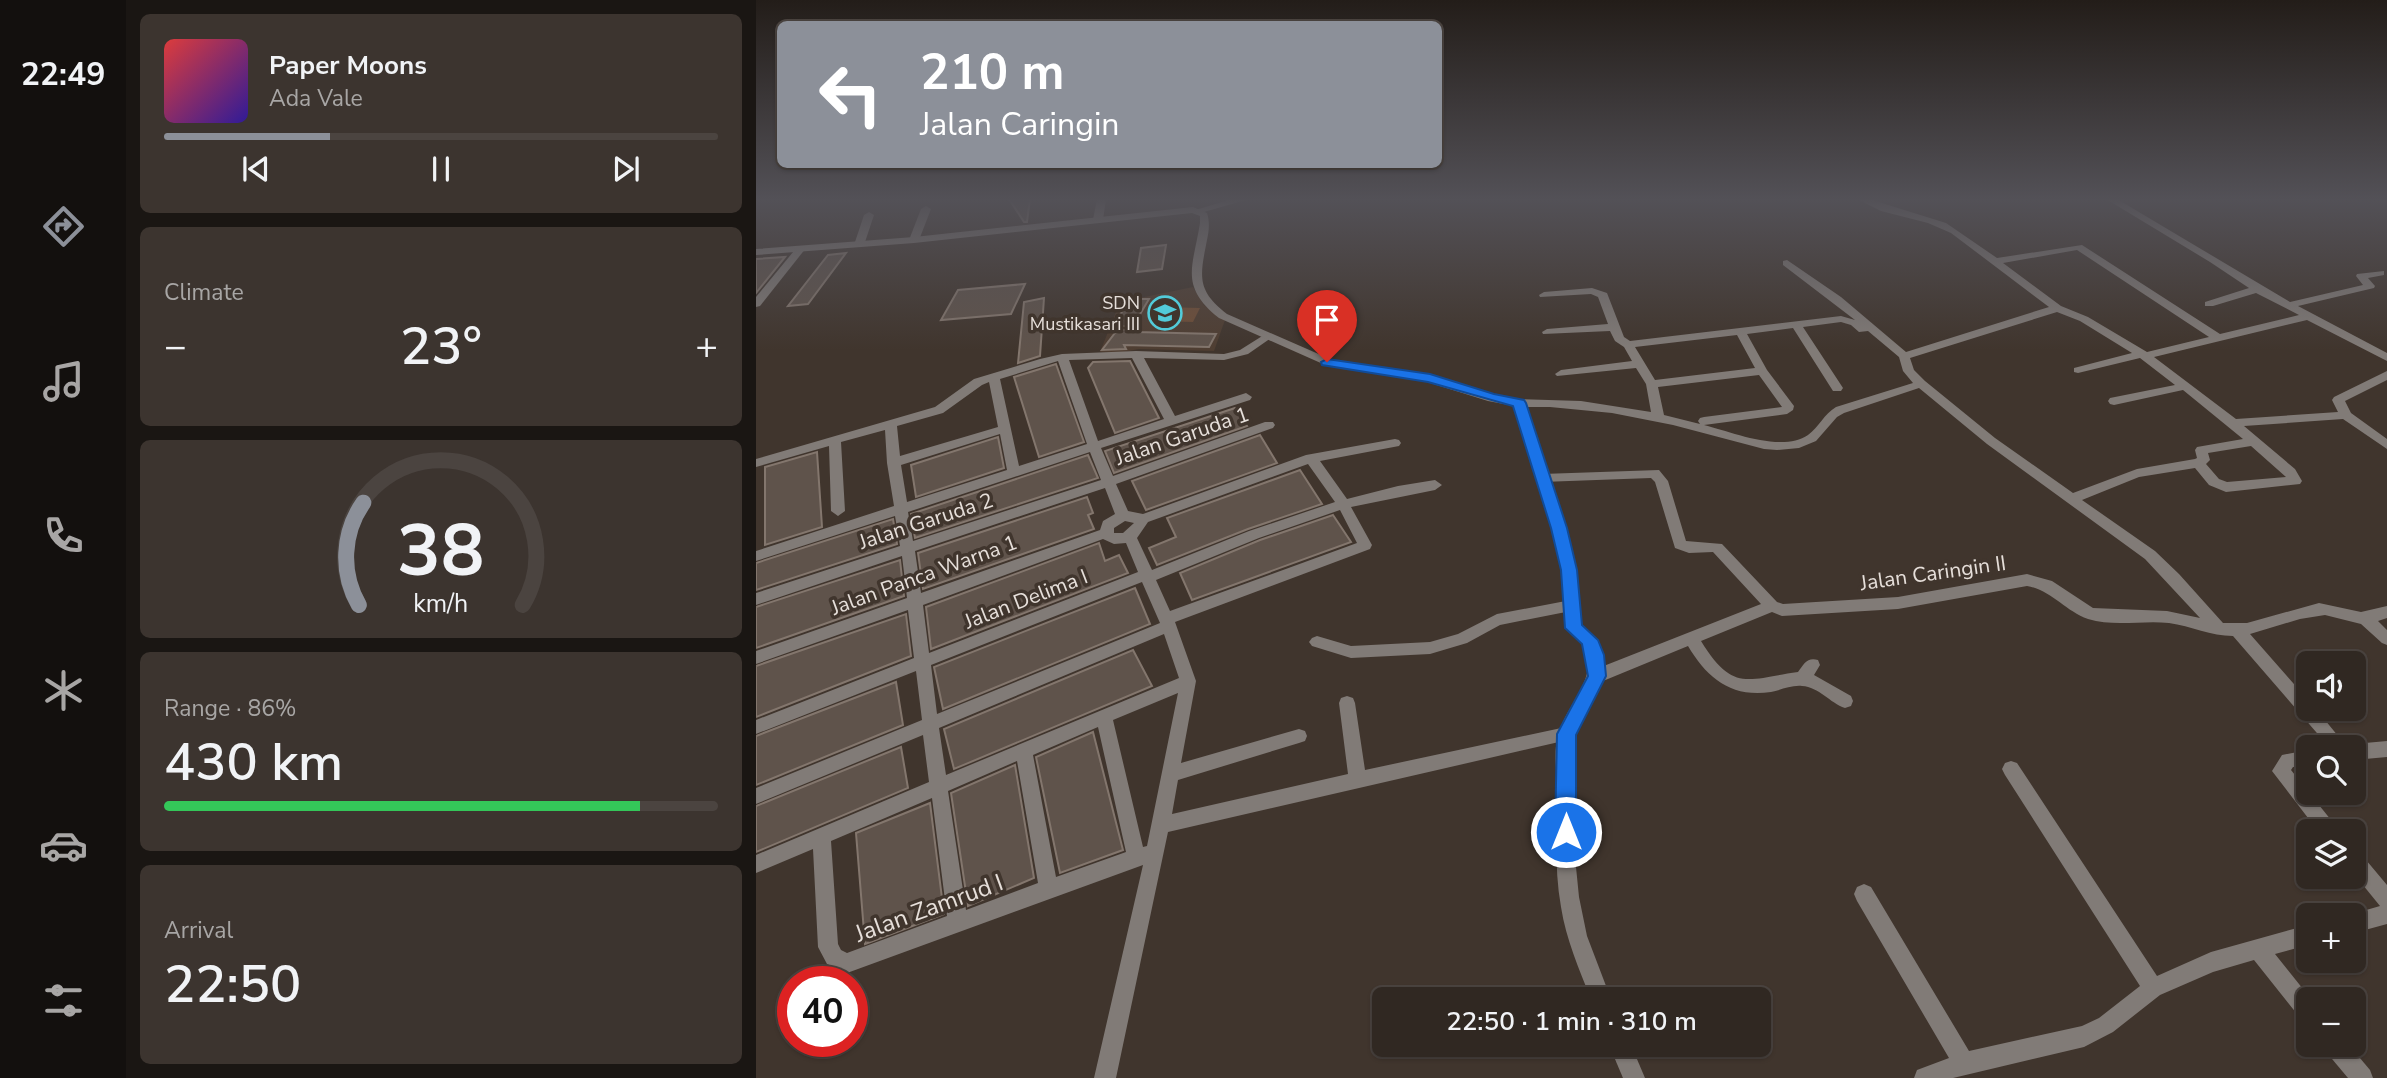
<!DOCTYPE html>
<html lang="en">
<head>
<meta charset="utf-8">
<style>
  :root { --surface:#302822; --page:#3c342f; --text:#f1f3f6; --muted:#a8a6a5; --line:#4b4440; --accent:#8c9099 }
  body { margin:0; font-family:"Nunito Sans",sans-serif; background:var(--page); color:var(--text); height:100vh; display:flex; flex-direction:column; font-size:26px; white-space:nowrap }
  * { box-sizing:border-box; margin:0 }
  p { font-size:23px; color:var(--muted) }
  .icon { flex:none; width:38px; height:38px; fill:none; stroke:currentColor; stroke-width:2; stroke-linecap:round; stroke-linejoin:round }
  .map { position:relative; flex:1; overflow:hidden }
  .sheet { display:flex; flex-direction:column; gap:14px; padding:14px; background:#1a1613; width:630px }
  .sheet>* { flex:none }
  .banner { position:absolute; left:21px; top:21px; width:665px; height:147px; border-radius:10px; box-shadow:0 2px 5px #0004,0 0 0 2px var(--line); background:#8c9099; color:#fff; overflow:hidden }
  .fabs { position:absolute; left:1540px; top:651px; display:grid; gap:14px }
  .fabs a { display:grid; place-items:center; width:70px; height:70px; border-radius:10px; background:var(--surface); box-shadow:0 2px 5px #0004,0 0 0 2px var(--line); font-size:35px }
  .speed { position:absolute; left:21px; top:966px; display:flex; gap:14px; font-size:35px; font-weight:700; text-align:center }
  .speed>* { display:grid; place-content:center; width:91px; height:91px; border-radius:50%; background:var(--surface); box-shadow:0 2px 5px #0004,0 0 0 2px var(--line); line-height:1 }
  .speed .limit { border:10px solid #d22; background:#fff; color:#111 }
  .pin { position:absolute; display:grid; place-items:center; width:60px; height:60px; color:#fff; margin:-72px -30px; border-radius:50% 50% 50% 0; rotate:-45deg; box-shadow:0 0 7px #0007 }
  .pin .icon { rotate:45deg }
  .me { position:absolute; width:77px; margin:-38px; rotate:0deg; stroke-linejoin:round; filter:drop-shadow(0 0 5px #0008) }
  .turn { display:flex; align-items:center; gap:24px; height:147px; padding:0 28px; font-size:32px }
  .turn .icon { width:91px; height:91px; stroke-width:2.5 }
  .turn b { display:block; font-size:49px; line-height:60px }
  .big { font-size:52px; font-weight:600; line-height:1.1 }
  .sheet .widget { flex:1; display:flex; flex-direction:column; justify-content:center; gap:10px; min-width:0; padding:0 24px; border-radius:10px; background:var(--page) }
  .sheet .dial { align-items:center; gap:0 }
  .dial svg { height:182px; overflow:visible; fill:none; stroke:var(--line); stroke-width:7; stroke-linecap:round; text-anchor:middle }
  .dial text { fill:var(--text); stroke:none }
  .song { display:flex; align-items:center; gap:21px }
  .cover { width:84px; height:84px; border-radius:10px; background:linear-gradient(135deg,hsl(0 70% 55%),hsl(250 70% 35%)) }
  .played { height:7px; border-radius:4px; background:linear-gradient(90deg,var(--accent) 30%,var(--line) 30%) }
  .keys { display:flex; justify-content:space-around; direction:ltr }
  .heat { display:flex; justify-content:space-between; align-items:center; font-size:38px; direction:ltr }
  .charge { height:10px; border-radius:5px; background:linear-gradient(90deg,#34c759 86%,var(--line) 0) }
  .trip { position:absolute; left:616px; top:987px; width:399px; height:70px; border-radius:10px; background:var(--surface); box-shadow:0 2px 5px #0004,0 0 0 2px var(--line); font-weight:600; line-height:70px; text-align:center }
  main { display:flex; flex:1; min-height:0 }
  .dock { display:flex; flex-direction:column; width:126px; justify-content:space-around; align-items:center; background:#13100e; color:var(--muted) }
  .dock .icon { width:49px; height:49px }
  .dock .on { color:var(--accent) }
  .dock b { font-size:32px; color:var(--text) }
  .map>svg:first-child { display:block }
  .built { fill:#4f3e32 }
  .green { fill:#6f4e37 }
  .building { fill:#5f534b; stroke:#83766d; stroke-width:2 }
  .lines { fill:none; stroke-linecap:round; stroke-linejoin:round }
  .minor { fill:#817b77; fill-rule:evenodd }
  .tertiary { fill:#817b77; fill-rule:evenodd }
  .route { fill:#1a73e8; stroke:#114b97; stroke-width:2 }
  .labels { text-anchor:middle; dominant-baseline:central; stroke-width:7; stroke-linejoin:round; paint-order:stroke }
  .far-poi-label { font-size:18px; fill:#e6dfda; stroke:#40352d; text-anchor:end }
  .street-label { font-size:21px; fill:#e6dfda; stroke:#40352d }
  .near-street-label { font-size:24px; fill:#e6dfda; stroke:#40352d }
</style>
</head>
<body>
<main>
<nav class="dock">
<b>22:49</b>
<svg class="icon on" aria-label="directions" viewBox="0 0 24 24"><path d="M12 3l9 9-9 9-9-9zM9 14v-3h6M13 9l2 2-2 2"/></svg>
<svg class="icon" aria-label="music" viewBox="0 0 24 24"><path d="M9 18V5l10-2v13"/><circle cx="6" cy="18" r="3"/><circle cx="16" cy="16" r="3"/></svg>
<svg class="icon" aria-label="phone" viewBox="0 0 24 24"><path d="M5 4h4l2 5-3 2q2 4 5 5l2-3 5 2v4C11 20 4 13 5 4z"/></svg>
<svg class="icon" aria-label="climate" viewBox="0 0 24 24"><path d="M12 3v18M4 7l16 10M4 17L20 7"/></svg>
<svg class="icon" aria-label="car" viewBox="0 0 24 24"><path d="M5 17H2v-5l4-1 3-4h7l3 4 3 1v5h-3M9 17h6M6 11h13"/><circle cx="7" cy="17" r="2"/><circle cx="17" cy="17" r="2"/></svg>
<svg class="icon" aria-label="filters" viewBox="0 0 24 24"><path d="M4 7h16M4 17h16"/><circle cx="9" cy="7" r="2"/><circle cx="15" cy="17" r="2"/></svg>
</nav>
<section class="sheet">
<div class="widget">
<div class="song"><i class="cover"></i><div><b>Paper Moons</b><p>Ada Vale</p></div></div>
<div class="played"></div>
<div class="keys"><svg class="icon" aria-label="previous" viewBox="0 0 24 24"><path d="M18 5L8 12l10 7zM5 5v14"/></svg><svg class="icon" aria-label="pause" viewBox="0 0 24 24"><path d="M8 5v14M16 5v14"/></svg><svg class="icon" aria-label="next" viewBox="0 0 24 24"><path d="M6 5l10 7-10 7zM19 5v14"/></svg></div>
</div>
<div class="widget"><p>Climate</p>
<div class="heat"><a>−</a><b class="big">23°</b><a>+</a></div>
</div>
<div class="widget dial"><svg viewBox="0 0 100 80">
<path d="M14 69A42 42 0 1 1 86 69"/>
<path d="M14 69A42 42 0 0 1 16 24" stroke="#8c9099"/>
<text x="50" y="56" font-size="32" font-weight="700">38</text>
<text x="50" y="72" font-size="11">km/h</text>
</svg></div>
<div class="widget"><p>Range · 86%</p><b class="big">430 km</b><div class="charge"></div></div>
<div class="widget"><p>Arrival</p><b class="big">22:50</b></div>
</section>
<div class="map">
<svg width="1631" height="1078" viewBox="0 0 1631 1078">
  <rect width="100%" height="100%" fill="#40352d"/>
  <path class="built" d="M437,287L448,305L469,320L458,351L383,349L362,353L344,352L364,302Z"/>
  <path class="green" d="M408,307L444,308L437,322L400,321Z"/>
  <g class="building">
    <path d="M253,199H274L271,222H268Z"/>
    <path d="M410,245L406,269L381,272L385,248Z"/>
    <path d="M90,253L52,304L32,306L72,255Z"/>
    <path d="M29,257L0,293V259Z"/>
    <path d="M269,284L255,314L185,320L202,290Z"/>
    <path d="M288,298L284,356L262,363L268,302Z"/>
    <path d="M374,299H393L377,326H357Z"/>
    <path d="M362,329L380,332L460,334L453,347L368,345L370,349L346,350Z"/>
    <path d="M374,361L403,418L359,433L332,368L337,362Z"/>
    <path d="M300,364L328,442L283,457L258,377Z"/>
    <path d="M479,408L491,426L358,473L349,451Z"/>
    <path d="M504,435L521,463L390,510L376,481Z"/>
    <path d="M242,437L248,468L160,497L155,465Z"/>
    <path d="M61,452L66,527L9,545V467Z"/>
    <path d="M332,455L342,478L159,538L155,514Z"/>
    <path d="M544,470L566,504L492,529L401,565L393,548L420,537L411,518Z"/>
    <path d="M331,497L337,513L332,515L338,529L167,589L162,553Z"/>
    <path d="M577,515L595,542L436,600L424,573L504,540Z"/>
    <path d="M137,519L141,544L0,590V563Z"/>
    <path d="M343,543L349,561L363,555L372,573L175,649L170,607Z"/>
    <path d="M144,560L148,596L0,648V607Z"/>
    <path d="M379,588L394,624L187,709L178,667Z"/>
    <path d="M150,614L155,656L0,717V666Z"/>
    <path d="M377,650L396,686L198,769L188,729Z"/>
    <path d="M140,682L147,725L0,785V736Z"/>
    <path d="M337,732L367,850L304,873L280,757Z"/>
    <path d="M145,747L152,788L0,852V806Z"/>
    <path d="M259,765L278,878L212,906L195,793Z"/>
    <path d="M174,803L188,914L109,944L100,833Z"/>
  </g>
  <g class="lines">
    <g class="minor">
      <path d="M341,199H350L347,220L342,223L337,220Z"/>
      <path d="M476,199H493L441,214L436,211Z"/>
      <path d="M1101,199H1113L1190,223L1241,258L1326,245L1464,334L1543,315L1500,293L1457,306H1449V302L1493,288L1454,262L1350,199H1361L1534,302L1607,285L1600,276L1601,274L1628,271V275L1612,278L1619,286L1618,288L1542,306L1631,353V361L1551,320L1398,357L1480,419L1582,412L1576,400L1578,397L1631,371V380L1589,401L1595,413L1631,439V449L1587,419L1488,426L1539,469L1546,481L1544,484L1470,492L1453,485L1439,468L1383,477L1326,500L1399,551L1423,574L1467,623H1491L1563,603L1605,612L1631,606V618L1622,621L1631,630V645L1626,643L1605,624L1569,615L1544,619L1494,634L1552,700V709H1560L1591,747H1573L1477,636C1455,636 1435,626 1413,623C1387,620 1358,627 1332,619C1309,611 1295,590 1271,586L1142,609L1026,616L1016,612L945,641C977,693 991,679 1042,672C1048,664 1051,657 1062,660L1064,665L1058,675L1095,696L1097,701L1095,706L1089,708C1074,703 1063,687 1046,686C1035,685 1025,690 1015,692C975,698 951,678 932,646L847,681L841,683L835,681L833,676L835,671L1005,604L957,552L933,553L919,548L899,482L895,478L786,482L779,478L786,474L903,470L912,481L930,541L966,544L1021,602L1027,604L1142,597L1271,574L1296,581L1337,608L1411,611L1444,618L1389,559L1231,444L1163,388L1088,413L1081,417L1060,441L1043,448L1021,450L1008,449L917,425L856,413L794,407H763L757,403L763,399L825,401L895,412L890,384L880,368L801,376L799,374L805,370L876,361L868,347L859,341L854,331L787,334L786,332L791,329L852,324L842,297L835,294L784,297L783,295L788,292L836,288L851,293L868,337L874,341L1085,316L1099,320L1027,265V261L1031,260L1085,297L1150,352L1293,307L1195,233L1172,223L1125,211ZM1321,250L1453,337L1391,352L1332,317L1305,306L1247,263ZM1301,312L1324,321L1376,353L1318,368V372L1322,373L1384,358L1419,385L1354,398L1352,401L1354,404L1358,405L1427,390L1487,439L1441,447L1439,450L1441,458L1439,459L1381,469L1317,493L1239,438L1169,381L1158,370L1154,358ZM1085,322L1095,325L1103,332L1112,331L1143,357L1147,371L1157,383L1080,407C1068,414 1063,427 1052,435C1026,453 976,432 948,425L1031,414L1037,410L1038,406L1011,370L991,334L1037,328L1077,391H1085L1087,388L1047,327ZM981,335L999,368L899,380L879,347ZM1003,375L1026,407L948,417L944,418L942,421L944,424L908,415L902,387ZM1495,446L1530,477L1471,482L1463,479L1450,464L1454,460L1452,453Z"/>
      <path d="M170,206L175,209L163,240L155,242L153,240L165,209Z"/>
      <path d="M113,212L118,215L108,245L100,247L98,245L108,215Z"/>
      <path d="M42,246L50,248L4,306L0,307V297Z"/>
      <path d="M511,333L515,334V338L492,354L468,360L388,358L419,416L490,393L496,397L494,400L345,448L357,476L509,422H517L519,425L517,428L360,484L372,511L387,514L550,455L639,439L643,440L645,443L643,446L564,461L591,499L642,486L679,480L686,485L679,490L595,507L616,545L614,549L419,622L440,681L425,763L543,729L549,731L551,736L549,741L543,743L422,780L416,814L592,774L583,703L585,698L591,696L597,698L599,703L609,770L810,727L816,729L818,734L816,739L412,832L360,1078H338L387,865L91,973L71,964L62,947L57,849L0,873V855L173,782L167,735L0,804V788L166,720L160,671L0,734V720L158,658L152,610L0,664V651L151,598L146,556L0,605V593L144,546L139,516L0,561V551L138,506L131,463L129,430L85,442L89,511L82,516L75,511L73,446L0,467V459L179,407L218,379L284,359L306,354L380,351L468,354L484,350ZM376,358L408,419L342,441L313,360ZM302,361L331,444L263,466L244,379ZM233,382L242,427L144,456L141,426L187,413L226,385ZM244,434L251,470L151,502L145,465ZM334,452L345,480L157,541L152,512ZM552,464L579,502L493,531L396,570L381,538L392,522ZM349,488L359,514L347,521L344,530L165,593L159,551ZM584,510L601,543L414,611L400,580L503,538ZM369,521L378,523L367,533H358V528ZM347,539L358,544L370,543L382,572L173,653L167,605ZM386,582L404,623L181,714L175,665ZM408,634L423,678L190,775L183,728ZM422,693L391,846L387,847L357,720ZM342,727L370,852L300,877L277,755ZM261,761L282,883L210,910L192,791ZM176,798L191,916L91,953L85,950L82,944L75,841Z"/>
      <path d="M815,600L820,602L822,606L820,610L744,625L711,643L674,654L595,658L556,646L553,642L556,638L561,636L595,646L674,642L702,634L741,614Z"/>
      <path d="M1631,741V757L1598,760V747H1592L1598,744Z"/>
      <path d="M1552,750V766L1537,767L1535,770L1579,825L1582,831H1562L1516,771L1526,755Z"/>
      <path d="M1255,761L1261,763L1401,976L1455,952L1552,925V945L1519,954L1555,999H1552V1022L1545,1019L1498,960L1457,972L1404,995L1357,1032L1328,1047L1197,1078H1158L1161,1070L1193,1058L1101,901L1098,894L1101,887L1108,884L1115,887L1213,1051L1326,1026L1343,1018L1384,986L1249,775L1246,769L1249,763Z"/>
      <path d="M1598,851L1605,854L1631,885V924L1598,933V915H1593L1624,906L1598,874Z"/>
      <path d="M1568,1045H1593L1614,1070L1617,1078H1592L1571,1053Z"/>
    </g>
    <g class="tertiary">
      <path d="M437,207L451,213C454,222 453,231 451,240C444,276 440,290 471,314L574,359L673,375L737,395L767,400L769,403L810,528L820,570L825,625C872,664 832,693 818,736L819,857L823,897L831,936L855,999H835C823,969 810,939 805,907C798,868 801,829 801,789C801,772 797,753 802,736C808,709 836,685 832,657C831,643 817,639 810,628L806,570L796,528L758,406L732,401L671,382L567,364L463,318C423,286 437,267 444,223V216L436,213L158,243L0,255V249L158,237Z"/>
      <path d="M853,1045H875L889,1078H867Z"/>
    </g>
  </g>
  <linearGradient id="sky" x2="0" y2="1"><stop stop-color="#231d19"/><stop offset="0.57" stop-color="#535157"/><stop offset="1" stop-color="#535157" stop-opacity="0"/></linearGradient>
  <rect width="1631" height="350" fill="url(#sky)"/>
  <path class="route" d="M571,359L674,374L738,394L768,400L770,403L811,528L821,570L826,625L842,640L848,655L850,676L820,735V832L817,839L810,842L802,839L799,832L801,734L832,676L826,644L809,628L805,570L795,528L757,406L672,382L566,365L565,362Z"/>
  <defs>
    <symbol id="school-ring" viewBox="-11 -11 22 22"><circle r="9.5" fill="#40352d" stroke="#52cbd9" stroke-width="1.5"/><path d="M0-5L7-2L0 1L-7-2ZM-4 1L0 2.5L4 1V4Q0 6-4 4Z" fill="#52cbd9"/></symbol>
  </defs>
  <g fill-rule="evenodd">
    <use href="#school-ring" x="390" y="294" width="38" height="38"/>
  </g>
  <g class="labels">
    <g class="far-poi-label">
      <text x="384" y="303">SDN<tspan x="384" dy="21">Mustikasari III</tspan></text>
    </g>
    <g class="street-label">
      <text transform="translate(426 436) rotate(-19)">Jalan Garuda 1</text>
      <text transform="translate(170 521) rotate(-18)">Jalan Garuda 2</text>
      <text transform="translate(1177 573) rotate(-8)">Jalan Caringin II</text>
      <text transform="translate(168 575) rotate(-20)">Jalan Panca Warna 1</text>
      <text transform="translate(270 599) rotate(-21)">Jalan Delima I</text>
    </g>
    <g class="near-street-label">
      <text transform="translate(173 908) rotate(-20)">Jalan Zamrud I</text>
    </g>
  </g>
</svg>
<div class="fabs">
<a><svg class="icon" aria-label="sound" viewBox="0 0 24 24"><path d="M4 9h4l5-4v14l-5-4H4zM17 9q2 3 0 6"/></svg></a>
<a><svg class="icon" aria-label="search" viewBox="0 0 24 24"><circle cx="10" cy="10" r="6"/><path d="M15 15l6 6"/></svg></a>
<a><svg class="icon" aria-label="layers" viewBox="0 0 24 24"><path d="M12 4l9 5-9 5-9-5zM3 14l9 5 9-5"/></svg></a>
<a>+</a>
<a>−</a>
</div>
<div class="speed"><div class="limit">40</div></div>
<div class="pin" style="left:571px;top:362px;background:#d93025"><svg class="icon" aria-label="arrive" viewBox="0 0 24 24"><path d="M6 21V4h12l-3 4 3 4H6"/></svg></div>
<svg class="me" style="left:810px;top:832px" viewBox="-20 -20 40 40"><circle r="17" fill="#1a73e8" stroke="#fff" stroke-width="3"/><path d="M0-11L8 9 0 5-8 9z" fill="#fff"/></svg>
<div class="trip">22:50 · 1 min · 310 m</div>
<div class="banner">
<div class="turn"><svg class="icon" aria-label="left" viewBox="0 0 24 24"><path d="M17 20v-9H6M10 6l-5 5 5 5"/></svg><div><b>210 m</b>Jalan Caringin</div></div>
</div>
</div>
</main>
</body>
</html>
